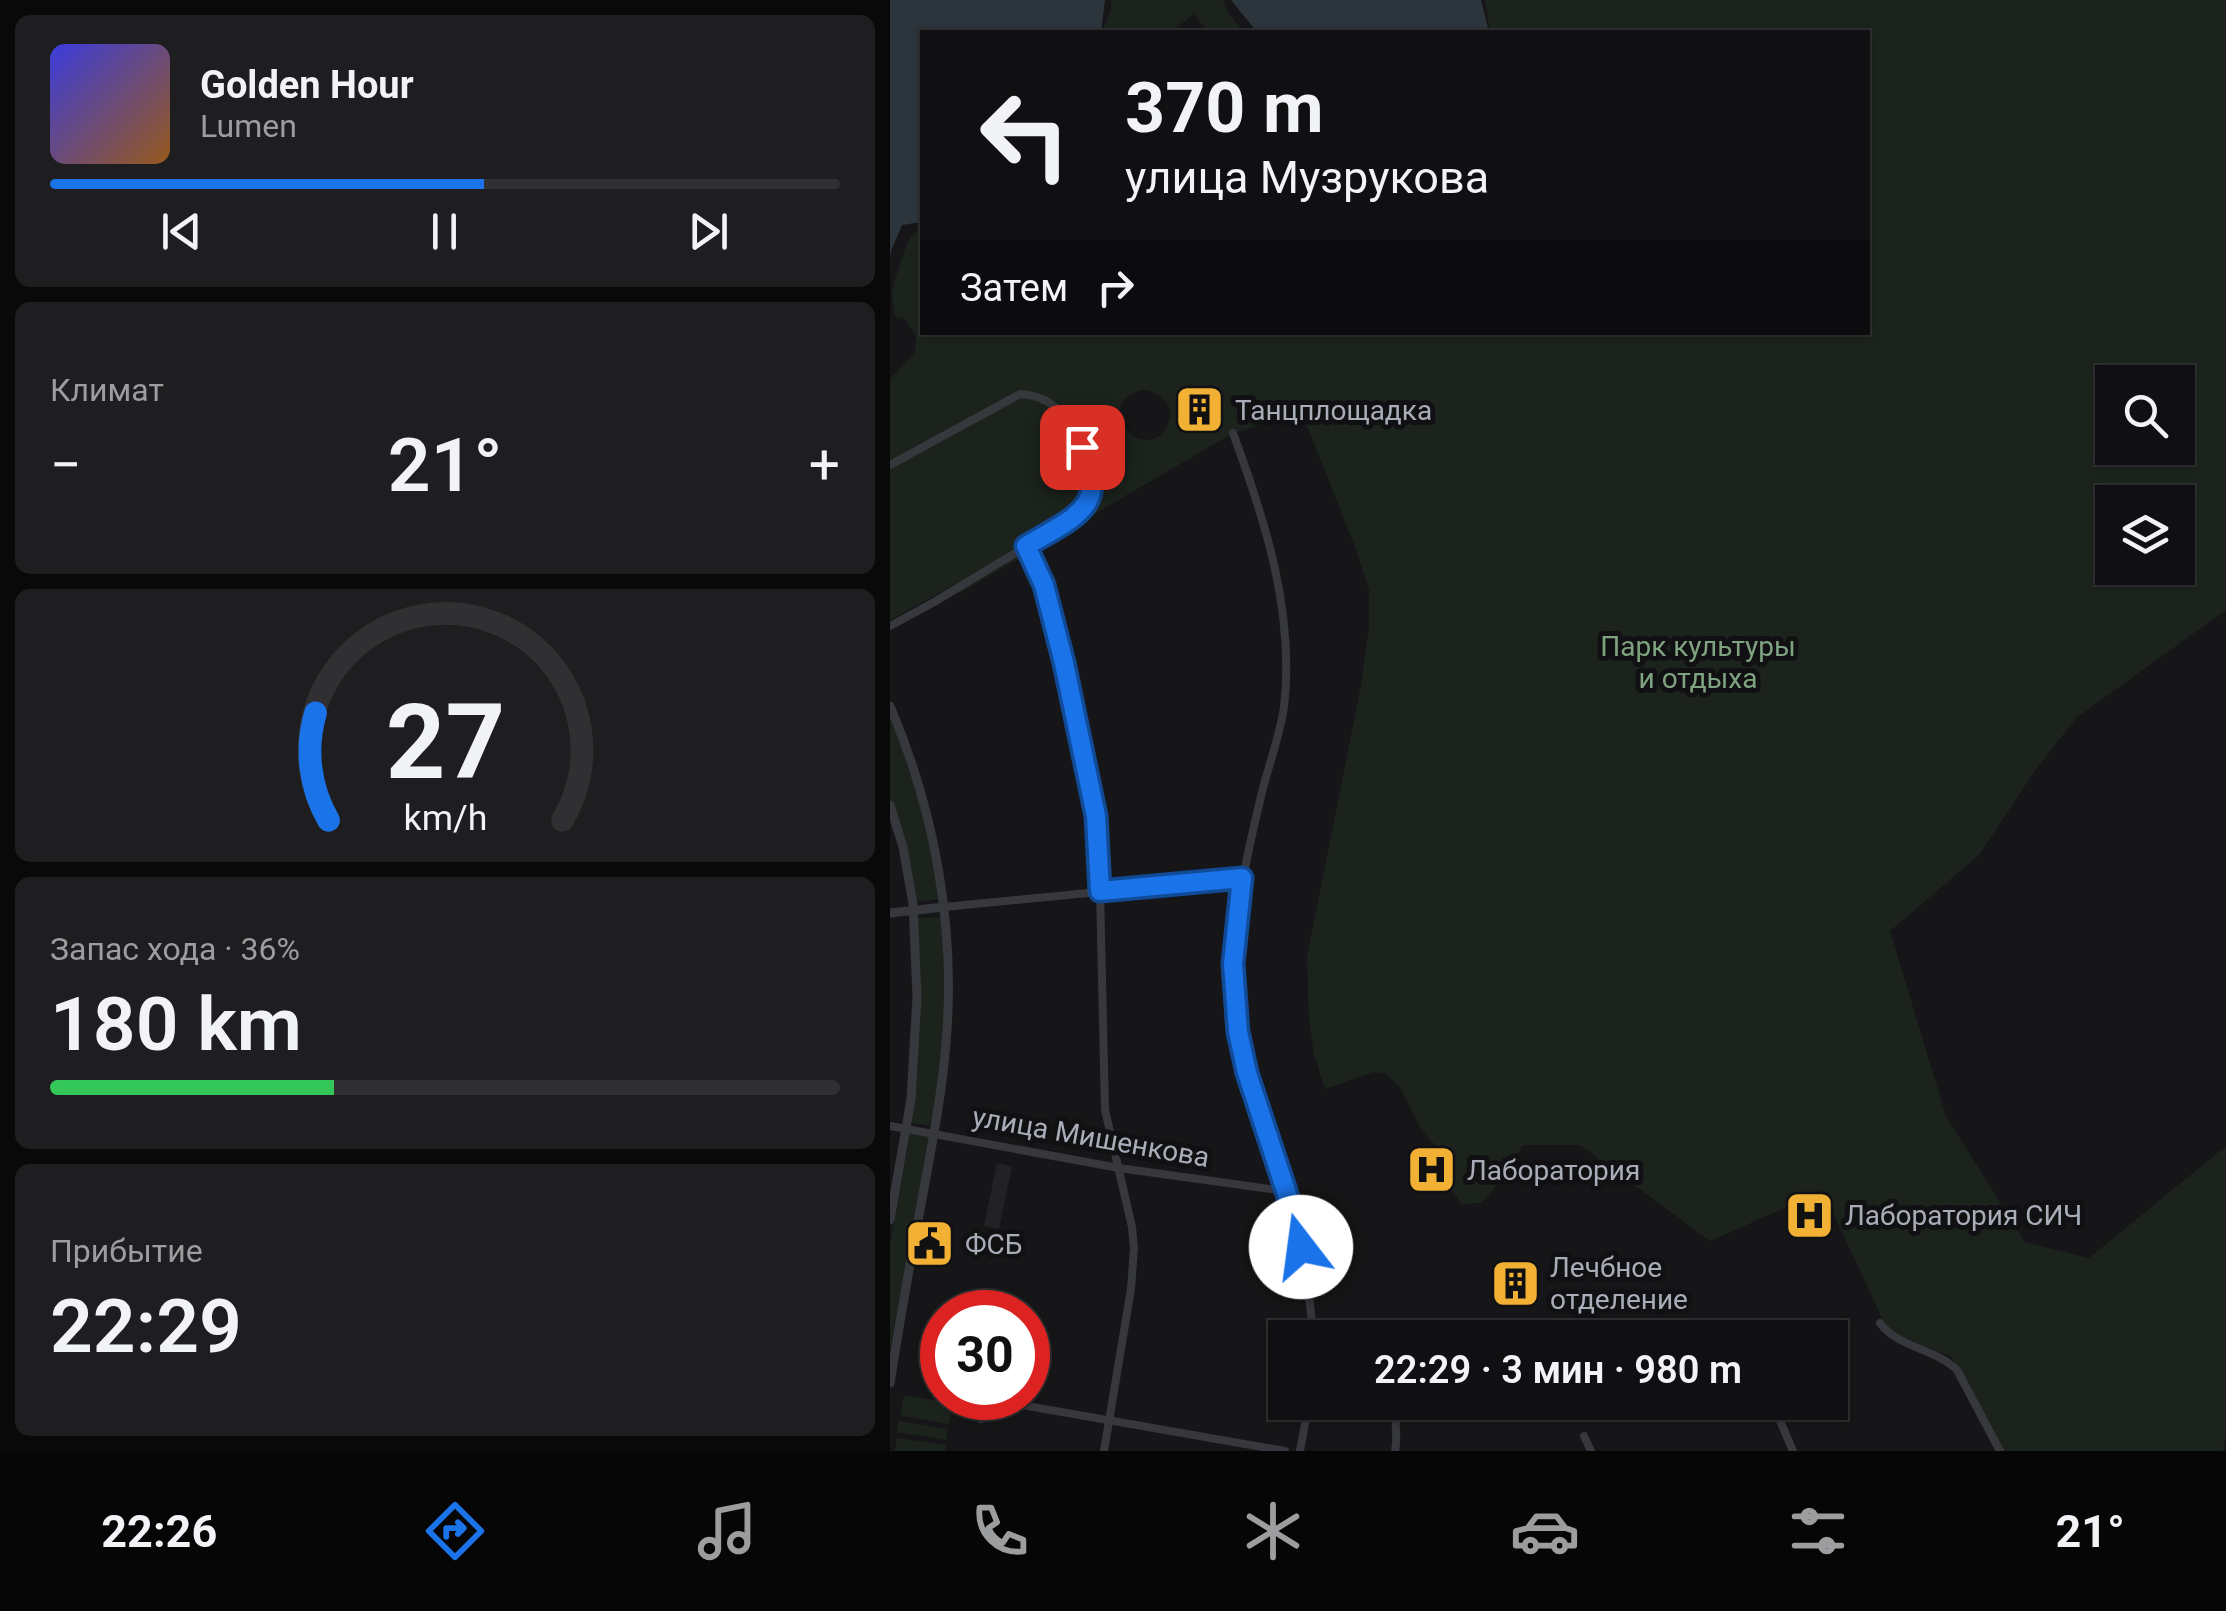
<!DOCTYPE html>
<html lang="ru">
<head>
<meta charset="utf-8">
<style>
  :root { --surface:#101012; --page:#1e1e20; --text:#f1f3f6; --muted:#9c9d9f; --line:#303032; --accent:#1a73e8 }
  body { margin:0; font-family:Roboto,sans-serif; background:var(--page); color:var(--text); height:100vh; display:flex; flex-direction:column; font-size:38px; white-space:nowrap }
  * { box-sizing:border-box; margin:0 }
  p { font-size:32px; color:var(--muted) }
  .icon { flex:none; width:55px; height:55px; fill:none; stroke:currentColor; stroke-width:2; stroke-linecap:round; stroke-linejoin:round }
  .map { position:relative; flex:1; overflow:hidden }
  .panel { display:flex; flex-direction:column; gap:15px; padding:15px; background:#09090a; width:890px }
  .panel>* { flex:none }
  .top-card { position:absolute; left:30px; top:30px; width:950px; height:305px; border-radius:0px; box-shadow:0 2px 8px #0004,0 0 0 2px var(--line); background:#101012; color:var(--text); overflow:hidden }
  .fabs { position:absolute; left:1205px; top:365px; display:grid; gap:20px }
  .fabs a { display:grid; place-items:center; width:100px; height:100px; border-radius:0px; background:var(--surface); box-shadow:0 2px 8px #0004,0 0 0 2px var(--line); font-size:50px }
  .speed { position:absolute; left:30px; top:1290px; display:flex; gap:20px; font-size:50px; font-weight:700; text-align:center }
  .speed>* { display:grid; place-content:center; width:130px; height:130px; border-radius:50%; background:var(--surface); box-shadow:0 2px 8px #0004,0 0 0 2px var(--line); line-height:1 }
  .speed .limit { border:15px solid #d22; background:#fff; color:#111 }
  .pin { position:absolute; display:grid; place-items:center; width:85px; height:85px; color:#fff; margin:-42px; border-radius:20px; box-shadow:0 5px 15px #0006 }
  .me { position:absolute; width:110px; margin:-55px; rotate:345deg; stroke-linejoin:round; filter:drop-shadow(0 0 8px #0008) }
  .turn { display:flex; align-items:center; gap:35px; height:210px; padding:0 40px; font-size:45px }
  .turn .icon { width:130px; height:130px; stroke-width:2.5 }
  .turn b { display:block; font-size:70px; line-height:85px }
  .then { display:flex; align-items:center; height:95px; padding:0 40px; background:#0003; gap:20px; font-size:38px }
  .big { font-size:75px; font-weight:600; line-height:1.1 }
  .panel .widget { flex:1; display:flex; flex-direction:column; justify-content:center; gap:15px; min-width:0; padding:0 35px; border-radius:15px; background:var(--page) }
  .panel .dial { align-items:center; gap:0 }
  .dial svg { height:260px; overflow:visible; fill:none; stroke:var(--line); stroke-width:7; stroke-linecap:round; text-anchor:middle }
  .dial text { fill:var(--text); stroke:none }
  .song { display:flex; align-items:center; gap:30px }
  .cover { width:120px; height:120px; border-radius:15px; background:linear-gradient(135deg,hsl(240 70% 55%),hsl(30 70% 35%)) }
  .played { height:10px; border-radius:5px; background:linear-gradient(90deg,var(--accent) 55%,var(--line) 55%) }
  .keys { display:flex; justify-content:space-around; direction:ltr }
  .heat { display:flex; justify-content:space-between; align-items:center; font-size:55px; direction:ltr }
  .charge { height:15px; border-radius:8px; background:linear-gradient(90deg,#34c759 36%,var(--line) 0) }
  .trip { position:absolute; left:378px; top:1320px; width:580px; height:100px; border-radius:0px; background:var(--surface); box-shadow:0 2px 8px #0004,0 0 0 2px var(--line); font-weight:600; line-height:100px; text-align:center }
  .tab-bar { display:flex; height:160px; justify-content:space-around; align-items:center; background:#060607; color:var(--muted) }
  .tab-bar .icon { width:70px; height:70px }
  .tab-bar .active { color:var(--accent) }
  .tab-bar b { font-size:45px; color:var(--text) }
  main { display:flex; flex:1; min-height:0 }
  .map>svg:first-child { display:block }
  .built { fill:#222225 }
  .green { fill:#1c231d; fill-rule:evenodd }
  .water { fill:#2c353c }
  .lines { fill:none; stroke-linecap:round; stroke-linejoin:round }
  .minor { stroke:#37383d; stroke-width:8 }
  .tertiary { stroke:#37383d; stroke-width:9 }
  .route-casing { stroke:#114b97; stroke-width:25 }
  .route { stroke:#1a73e8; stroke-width:18 }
  .labels { text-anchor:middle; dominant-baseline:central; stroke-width:10; stroke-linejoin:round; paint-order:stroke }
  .poi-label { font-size:28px; fill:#a8adb8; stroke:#111113; text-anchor:start }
  .park-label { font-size:28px; fill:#7fa381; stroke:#111113 }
  .street-label { font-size:28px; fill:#a8adb8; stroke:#111113 }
</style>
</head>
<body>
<main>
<section class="panel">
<div class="widget">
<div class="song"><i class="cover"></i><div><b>Golden Hour</b><p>Lumen</p></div></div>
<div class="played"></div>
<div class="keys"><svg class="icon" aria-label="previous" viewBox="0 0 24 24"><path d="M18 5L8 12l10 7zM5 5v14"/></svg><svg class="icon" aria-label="pause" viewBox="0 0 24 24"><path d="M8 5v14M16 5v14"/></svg><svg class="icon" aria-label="next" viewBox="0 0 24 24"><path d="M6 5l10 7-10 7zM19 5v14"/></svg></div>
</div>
<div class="widget"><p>Климат</p>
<div class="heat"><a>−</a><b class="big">21°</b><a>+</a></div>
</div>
<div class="widget dial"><svg viewBox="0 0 100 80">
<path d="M14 69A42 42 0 1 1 86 69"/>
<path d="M14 69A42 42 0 0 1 10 36" stroke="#1a73e8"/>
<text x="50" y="56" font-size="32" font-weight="700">27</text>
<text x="50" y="72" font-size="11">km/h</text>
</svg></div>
<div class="widget"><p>Запас хода · 36%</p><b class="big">180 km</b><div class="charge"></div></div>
<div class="widget"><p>Прибытие</p><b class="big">22:29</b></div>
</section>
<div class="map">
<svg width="1336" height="1451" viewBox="0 0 1336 1451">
  <rect width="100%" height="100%" fill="#161618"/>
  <path class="built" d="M107,1163L122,1166L109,1229L94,1226Z"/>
  <g class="green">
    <path d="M221,0H333L338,13L354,32H318L304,14L281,32H214L213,30L221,9Z"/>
    <path d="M595,0H1336V610L1186,718L1144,772L1090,854L1000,931L1056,1116L1135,1242L1199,1258L1336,1146V1433L1333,1451H1111L1062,1357L998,1331L933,1191L820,1241L690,1145H633L601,1193L590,1203L571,1204L558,1183L546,1146L532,1131L510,1087L494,1073L483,1072L435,1089L424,1054L419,1019L417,957L471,685L479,627V590L467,552L412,413L343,433L70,593L64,585L0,620V379L25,353L26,336L15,319L5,317C0,289 3,286 11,261C17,245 17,236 32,227V332H978V32H600ZM1222,382H1288V448H1222ZM251,390C270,390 287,406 277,426C256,467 198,407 251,390ZM1222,502H1288V568H1222Z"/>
    <path d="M0,713L34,814L50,899L26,902L15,847L0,798Z"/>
    <path d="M52,917L54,1004L53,1041L42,1126L20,1123L30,1023L28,918Z"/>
    <path d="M20,1133L39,1137L0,1352V1244Z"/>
    <path d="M14,1395L63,1403L59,1424L10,1415Z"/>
    <path d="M9,1421L58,1429L56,1440L7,1432Z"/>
    <path d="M7,1438L56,1445L55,1451H5Z"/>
  </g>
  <g class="water">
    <path d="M0,0H215L211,32H32V222L12,225L1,251L0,262Z"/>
    <path d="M341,0H591L599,32H367Z"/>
  </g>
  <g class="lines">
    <g class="minor">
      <path d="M343,433C375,520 405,613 394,707C390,734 380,762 373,788C357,854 341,922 344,990C348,1060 374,1123 395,1189C410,1237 420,1286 423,1338"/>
      <path d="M0,465L130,394C162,396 175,414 189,440C204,471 213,492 183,518L46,601L0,626"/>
      <path d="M136,546L153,585L174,663L206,816L210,891L215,1110L242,1227L244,1248L241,1289L214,1451"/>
      <path d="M54,907L353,878"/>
      <path d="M0,1126L229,1168L395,1191"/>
      <path d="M990,1323C1008,1348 1045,1348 1067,1370L1110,1451"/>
      <path d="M529,1338L530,1335"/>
      <path d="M882,1402L903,1451"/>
      <path d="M91,1419L120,1403L395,1451"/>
      <path d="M694,1436L701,1451"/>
      <path d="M410,1451L419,1402"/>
      <path d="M505,1451C509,1433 502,1420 508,1402"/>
    </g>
    <g class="tertiary">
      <path d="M0,706C45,812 66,928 56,1043C52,1094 42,1144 33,1194C21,1257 10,1320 0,1383"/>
      <path d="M0,805L13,847L23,904L27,997L21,1099L0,1220"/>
      <path d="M0,913L54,907"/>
    </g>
  </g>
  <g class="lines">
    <defs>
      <path id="route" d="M192,447C222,507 181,519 136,546L154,585L174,663L206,816L210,891L352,878L343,964L348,1032L357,1073L396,1191L411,1247"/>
    </defs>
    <use href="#route" class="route-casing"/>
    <use href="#route" class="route"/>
  </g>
  <defs>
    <symbol id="building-square" viewBox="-11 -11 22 22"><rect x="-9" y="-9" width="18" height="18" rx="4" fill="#f2b134" stroke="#111113"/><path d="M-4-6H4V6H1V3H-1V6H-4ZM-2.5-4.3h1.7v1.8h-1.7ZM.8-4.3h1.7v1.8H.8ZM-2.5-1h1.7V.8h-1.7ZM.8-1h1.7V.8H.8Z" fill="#111"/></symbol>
    <symbol id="hospital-square" viewBox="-11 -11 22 22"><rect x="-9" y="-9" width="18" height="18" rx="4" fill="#f2b134" stroke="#111113"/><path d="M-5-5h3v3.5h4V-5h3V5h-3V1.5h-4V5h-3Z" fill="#111"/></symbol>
    <symbol id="civic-square" viewBox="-11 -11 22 22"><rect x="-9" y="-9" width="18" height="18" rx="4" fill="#f2b134" stroke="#111113"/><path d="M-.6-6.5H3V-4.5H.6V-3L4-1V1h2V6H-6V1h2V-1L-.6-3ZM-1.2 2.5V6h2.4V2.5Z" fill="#111"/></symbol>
  </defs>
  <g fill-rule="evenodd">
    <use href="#building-square" x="282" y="382" width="55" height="55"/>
    <use href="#hospital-square" x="514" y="1142" width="55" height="55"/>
    <use href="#hospital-square" x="892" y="1188" width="55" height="55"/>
    <use href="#civic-square" x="12" y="1216" width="55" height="55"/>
    <use href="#building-square" x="598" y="1256" width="55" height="55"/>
  </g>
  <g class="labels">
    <g class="poi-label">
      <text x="345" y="410">Танцплощадка</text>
      <text x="577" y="1170">Лаборатория</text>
      <text x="955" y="1215">Лаборатория СИЧ</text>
      <text x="75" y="1244">ФСБ</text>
      <text x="660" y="1267">Лечбное<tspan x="660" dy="32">отделение</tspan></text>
    </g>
    <g class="park-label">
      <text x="808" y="646">Парк культуры<tspan x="808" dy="32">и отдыха</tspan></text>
    </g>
    <g class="street-label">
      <text transform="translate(201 1137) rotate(10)">улица Мишенкова</text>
    </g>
  </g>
</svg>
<div class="fabs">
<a><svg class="icon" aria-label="search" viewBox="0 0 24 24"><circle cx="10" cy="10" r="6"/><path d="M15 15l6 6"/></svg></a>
<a><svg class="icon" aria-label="layers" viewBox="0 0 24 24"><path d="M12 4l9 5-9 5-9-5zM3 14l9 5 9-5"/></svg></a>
</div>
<div class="speed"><div class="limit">30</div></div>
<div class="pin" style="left:192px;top:447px;background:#d93025"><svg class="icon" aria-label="arrive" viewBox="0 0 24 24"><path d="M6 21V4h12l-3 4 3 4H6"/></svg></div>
<svg class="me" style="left:411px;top:1247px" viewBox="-20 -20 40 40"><circle r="19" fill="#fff"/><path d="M0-13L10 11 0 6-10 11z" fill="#1a73e8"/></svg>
<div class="trip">22:29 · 3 мин · 980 m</div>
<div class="top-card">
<div class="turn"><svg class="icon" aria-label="left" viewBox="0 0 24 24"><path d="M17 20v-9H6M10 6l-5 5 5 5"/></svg><div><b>370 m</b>улица Музрукова</div></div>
<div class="then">Затем<svg class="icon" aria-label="right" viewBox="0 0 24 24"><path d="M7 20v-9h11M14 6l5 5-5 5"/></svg></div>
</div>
</div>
</main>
<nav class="tab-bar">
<b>22:26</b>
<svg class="icon active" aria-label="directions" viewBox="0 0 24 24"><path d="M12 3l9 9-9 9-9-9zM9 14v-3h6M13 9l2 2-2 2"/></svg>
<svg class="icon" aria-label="music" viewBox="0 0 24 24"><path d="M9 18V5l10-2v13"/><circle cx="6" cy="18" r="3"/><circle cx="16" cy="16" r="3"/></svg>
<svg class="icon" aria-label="phone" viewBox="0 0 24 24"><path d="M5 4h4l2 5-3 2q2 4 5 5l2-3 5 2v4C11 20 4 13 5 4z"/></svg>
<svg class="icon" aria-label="climate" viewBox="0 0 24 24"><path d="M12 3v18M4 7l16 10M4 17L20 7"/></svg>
<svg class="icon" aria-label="car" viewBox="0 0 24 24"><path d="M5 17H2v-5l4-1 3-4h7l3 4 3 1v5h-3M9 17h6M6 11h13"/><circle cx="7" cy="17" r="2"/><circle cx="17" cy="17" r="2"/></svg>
<svg class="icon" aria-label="filters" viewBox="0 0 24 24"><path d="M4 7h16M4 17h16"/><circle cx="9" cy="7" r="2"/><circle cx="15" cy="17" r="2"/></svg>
<b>21°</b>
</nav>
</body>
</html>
